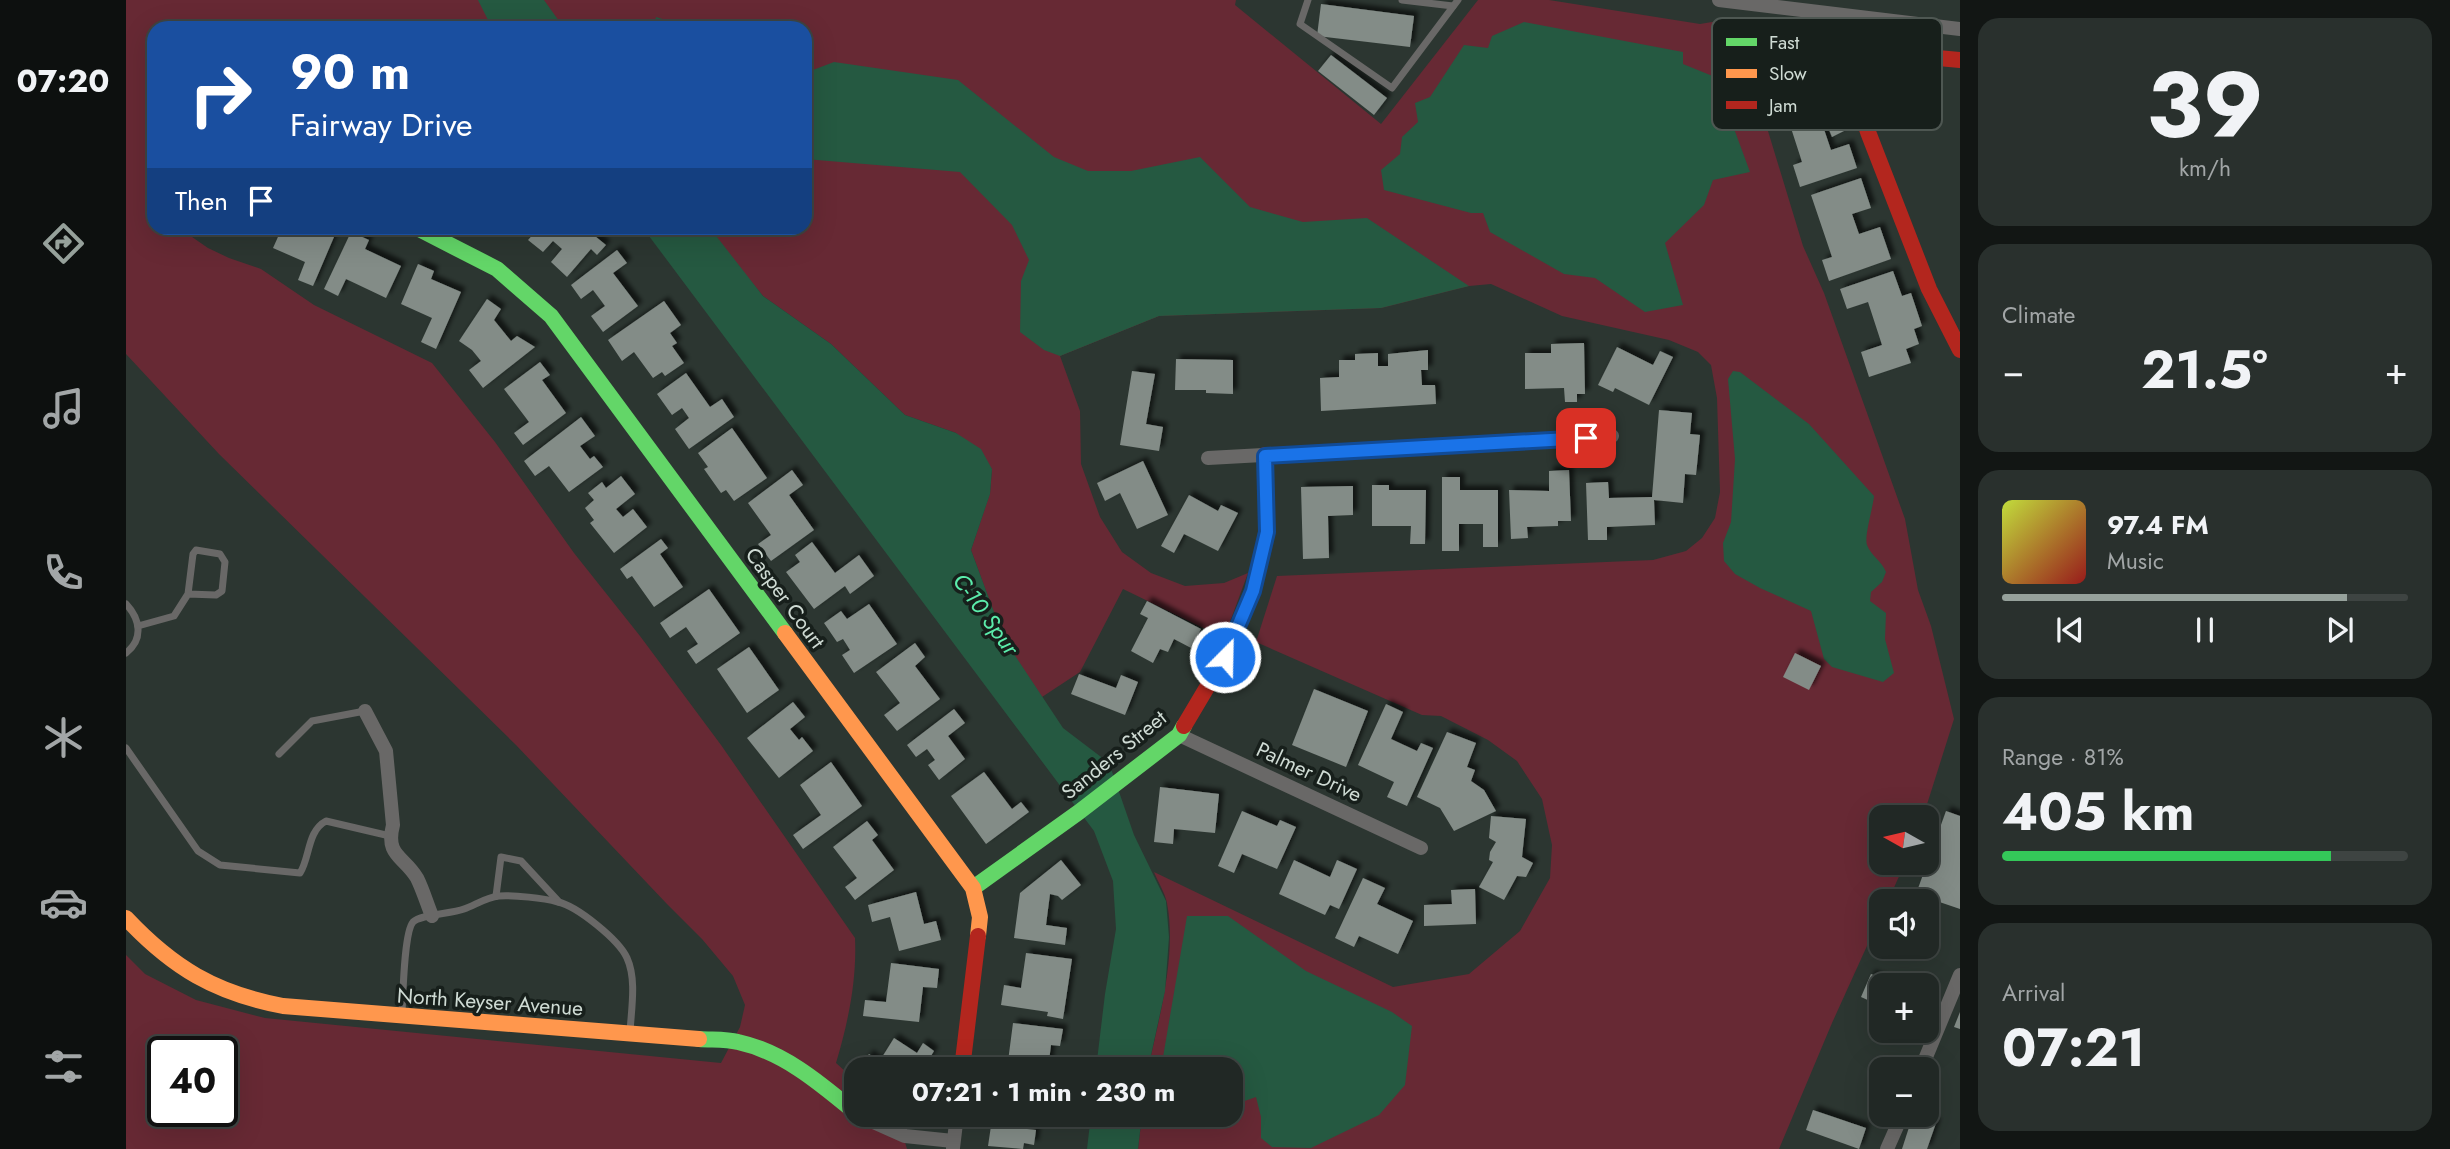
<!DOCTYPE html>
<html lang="en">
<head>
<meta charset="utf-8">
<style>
  :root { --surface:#212825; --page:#29302d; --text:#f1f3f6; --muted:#a2a6a7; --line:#3e4442; --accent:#96a19b }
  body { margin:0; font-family:Jost,sans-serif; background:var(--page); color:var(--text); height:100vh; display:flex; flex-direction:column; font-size:26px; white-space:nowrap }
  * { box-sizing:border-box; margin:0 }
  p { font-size:23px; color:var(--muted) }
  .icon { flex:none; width:38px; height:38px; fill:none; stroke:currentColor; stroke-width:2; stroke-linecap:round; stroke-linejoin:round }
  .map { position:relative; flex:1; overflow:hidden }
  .details { display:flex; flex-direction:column; gap:18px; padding:18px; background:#121614; width:490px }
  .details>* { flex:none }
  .guide { position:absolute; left:21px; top:21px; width:665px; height:214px; border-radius:21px; box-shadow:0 7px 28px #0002,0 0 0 2px var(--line); background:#1a4fa0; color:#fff; overflow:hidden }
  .needle { width:46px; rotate:278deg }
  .buttons { position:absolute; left:1743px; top:805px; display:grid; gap:14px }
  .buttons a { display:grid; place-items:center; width:70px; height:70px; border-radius:14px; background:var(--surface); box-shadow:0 7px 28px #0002,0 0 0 2px var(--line); font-size:35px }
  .speed { position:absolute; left:21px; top:1036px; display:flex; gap:14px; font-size:35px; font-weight:700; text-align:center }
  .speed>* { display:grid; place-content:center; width:91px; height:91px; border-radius:50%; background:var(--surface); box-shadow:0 7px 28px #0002,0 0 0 2px var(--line); line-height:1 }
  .speed .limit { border:4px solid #111; border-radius:10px; background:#fff; color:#111 }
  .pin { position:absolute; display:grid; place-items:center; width:60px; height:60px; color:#fff; margin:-30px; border-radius:14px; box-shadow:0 4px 10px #0006 }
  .me { position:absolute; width:77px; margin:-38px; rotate:23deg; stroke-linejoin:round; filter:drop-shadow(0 0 5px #0008) }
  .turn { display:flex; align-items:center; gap:24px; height:147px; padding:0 28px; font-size:32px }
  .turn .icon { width:91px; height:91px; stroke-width:2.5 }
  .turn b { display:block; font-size:49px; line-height:60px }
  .then { display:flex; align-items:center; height:66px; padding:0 28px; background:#0003; gap:14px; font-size:26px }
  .big { font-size:52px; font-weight:700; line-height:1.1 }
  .details .widget { flex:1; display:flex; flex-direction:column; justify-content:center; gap:10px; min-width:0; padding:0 24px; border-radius:21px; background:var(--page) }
  .details .dial { align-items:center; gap:0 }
  .dial b { font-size:91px; line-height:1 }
  .song { display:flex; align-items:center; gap:21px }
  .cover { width:84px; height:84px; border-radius:10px; background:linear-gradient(135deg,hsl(70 70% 55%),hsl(0 70% 35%)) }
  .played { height:7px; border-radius:4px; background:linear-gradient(90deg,var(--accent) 85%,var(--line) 85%) }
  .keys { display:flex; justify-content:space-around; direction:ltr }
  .heat { display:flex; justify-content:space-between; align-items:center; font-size:38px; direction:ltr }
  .charge { height:10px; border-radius:5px; background:linear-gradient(90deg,#34c759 81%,var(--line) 0) }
  .trip { position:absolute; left:718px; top:1057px; width:399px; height:70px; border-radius:21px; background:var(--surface); box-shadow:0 7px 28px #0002,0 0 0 2px var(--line); font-weight:700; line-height:70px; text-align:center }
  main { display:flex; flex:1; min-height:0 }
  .tab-bar { display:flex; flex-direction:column; width:126px; justify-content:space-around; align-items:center; background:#0d100f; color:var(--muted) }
  .tab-bar .icon { width:49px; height:49px }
  .tab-bar .active { color:var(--accent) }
  .tab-bar b { font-size:32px; color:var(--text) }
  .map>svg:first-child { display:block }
  .green { fill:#672934; fill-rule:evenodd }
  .water { fill:#255941 }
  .building { fill:#838c87; filter:url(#shadow) }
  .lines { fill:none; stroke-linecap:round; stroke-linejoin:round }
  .lane { stroke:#696867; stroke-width:7 }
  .street { stroke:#696867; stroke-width:14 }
  .fast { stroke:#63d668; stroke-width:16 }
  .slow { stroke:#ff974d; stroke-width:16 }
  .jam { stroke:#b3261e; stroke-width:16 }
  .route-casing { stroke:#114b97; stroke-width:18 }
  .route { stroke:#1a73e8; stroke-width:12 }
  .labels { text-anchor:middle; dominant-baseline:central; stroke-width:7; stroke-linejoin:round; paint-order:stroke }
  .street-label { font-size:21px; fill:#cfdbd4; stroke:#171f1b }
  .water-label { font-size:23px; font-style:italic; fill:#5becab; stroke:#171f1b }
  .key { fill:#171f1b; stroke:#4e5752; stroke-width:2 }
  .key-label { font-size:19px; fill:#cfdbd4 }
</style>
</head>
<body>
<main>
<nav class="tab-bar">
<b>07:20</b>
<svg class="icon active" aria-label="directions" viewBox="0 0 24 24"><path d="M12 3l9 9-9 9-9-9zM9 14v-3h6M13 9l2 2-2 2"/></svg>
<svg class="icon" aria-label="music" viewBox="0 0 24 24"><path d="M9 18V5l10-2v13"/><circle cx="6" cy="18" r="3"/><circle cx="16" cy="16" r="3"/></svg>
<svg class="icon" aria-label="phone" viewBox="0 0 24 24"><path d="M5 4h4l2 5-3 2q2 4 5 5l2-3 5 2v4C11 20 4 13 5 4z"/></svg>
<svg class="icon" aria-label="climate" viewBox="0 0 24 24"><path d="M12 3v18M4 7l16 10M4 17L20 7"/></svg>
<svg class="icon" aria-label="car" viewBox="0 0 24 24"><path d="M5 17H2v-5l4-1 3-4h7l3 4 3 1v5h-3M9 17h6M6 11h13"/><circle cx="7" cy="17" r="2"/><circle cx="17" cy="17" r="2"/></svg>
<svg class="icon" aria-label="filters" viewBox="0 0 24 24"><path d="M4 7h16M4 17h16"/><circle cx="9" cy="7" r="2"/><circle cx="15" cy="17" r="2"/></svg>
</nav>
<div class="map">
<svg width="1834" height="1149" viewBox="0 0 1834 1149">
  <defs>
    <filter id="shadow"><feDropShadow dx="4.5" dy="-4.5" stdDeviation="2" flood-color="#0009"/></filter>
  </defs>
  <rect width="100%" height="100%" fill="#2c3631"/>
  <path class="green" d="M0,0H1110L1109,5L1255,124L1352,0H1423L1574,24L1604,19L1680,28L1679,41L1621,62L1677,246L1698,293L1779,519L1792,590L1805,626L1828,719L1797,817H1755V863H1779L1762,901H1755V915L1706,1023L1653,1149H1012L1016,1115H1104V1069H1022C1033,1018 1051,955 1041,903C1039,893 1032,882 1028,872L1267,987L1343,974L1394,931L1424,878L1426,845L1416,799L1391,761L1362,740L1315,716L1296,715L1130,642L1151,576L1527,560L1560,551L1576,538L1589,518L1594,492L1591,398L1585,365L1572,352L1543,340L1436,316L1365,284L1343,286L1255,308L1033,316L934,356L954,411L955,464L974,517L996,552L1025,573L1059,586L1098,583L1122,573L1098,638L997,589L954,672L916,697L878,640L845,550L864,493L866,469L830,433L779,415L705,344L637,296L581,228H679V28H28V228H53L82,248L103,258L135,269L188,305L306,363L369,442L448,553L514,636L595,745L729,938C731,980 722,1023 710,1063L730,1081V1115H768L772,1118L781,1149H0V955L19,974L70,1000L139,1018L595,1063L614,1027L619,1005L607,976L576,939L541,904L390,745L93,454L0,354ZM37,1052H96V1111H37Z"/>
  <g class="water">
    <path d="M352,0H418L438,28H366Z"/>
    <path d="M530,17L566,28H527Z"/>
    <path d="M1398,22L1557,52V64L1589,77L1624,172L1587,180L1578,205L1539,243L1557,305L1519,312L1469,278L1438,274L1364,232L1357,213H1345L1258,190L1255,170L1274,154L1276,137L1292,122L1289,103L1304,97L1338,45L1362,48L1366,36Z"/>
    <path d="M708,62L832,80L928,157L962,171H1005L1074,157L1124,207L1177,222L1241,218L1343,286L1255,308L1033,316L934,356L918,350L894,332L895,281L903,260L886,225L834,172L679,159V73Z"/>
    <path d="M517,228H584L637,296L705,344L779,415L830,433L855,449L866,469L864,494L845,550L878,639L937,728L983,763L1008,835L1040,901L1043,937L1039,991L1022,1069H970L979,994L990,929L987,881L968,831Z"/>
    <path d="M1607,371L1614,372L1683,424L1748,496C1747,508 1738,536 1741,545C1745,556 1756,561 1760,572L1756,582L1745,592L1744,601L1760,613L1759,639L1768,673L1757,682L1706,667L1698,659L1685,611L1634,588L1609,574L1598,561L1597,543L1605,522L1609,459L1602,379Z"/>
    <path d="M1061,916H1102L1180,971L1266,1012L1286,1026L1279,1085L1253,1115L1185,1148L1146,1147L1135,1138V1117L1130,1097L1104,1106V1069H1035Z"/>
    <path d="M965,1115H1016L1012,1149H961Z"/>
  </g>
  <g class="building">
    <path d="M1195,4L1288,16L1284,47L1191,36Z"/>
    <path d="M1684,42L1691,63L1677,67L1705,150L1723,144L1731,168L1674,187L1667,165L1676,162L1642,57Z"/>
    <path d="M1205,55L1261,98L1248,115L1192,71Z"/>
    <path d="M1715,113L1722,129L1706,137L1699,120Z"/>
    <path d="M1735,178L1745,208L1726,214L1733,234L1754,227L1765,259L1703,281L1696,260L1706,257L1685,195Z"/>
    <path d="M156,228H186L208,237L187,286L172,280L179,262L147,248Z"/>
    <path d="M413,228H459L480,245L471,255L465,249L441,277L425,262L436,249L427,241L417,252L402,240Z"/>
    <path d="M225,232L243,240L239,249L275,266L260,298L220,279L212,296L198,289Z"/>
    <path d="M491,250L501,263L487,273L512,306L477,332L465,316L479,306L467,290L455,299L445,285Z"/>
    <path d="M292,264L308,271L305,279L335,292L310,349L295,342L306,318L275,304Z"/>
    <path d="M1767,271L1776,296L1785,293L1796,326L1788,329L1793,344L1780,349L1785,363L1743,377L1735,352L1756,345L1742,302L1721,309L1714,289Z"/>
    <path d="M361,299L375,309L368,320L385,341L391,336L409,347L357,388L343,370L355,361L346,350L333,341Z"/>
    <path d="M538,301L555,325L544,333L551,343L546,346L558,363L539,376L536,372L527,378L508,352L496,361L482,340Z"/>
    <path d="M1458,343L1459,394H1451V402H1439L1438,388L1399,389V353H1425V344Z"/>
    <path d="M1491,347L1527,365L1534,351L1547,357L1523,405L1489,388L1487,392L1472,385Z"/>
    <path d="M1302,350V370H1295L1296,385H1309L1310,404L1195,411L1194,378L1213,377V360H1229V354L1252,353V366H1262V354Z"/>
    <path d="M1050,359L1107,360V394L1080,393V390H1049Z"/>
    <path d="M414,362L424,375L416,380L440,413L397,445L388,433L403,422L378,389Z"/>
    <path d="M1006,371L1029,374L1020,424L1037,427L1033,451L994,445Z"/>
    <path d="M560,373L584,407L596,399L608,417L563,449L549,429L563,418L556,408L546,415L531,394Z"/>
    <path d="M1533,410L1566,413L1564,434L1574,435L1570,475L1559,474L1557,503L1528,500L1529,525L1481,527V540H1462L1460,483L1482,482L1483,498L1526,497Z"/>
    <path d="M455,417L469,436L454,446L464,459L468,456L477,467L443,492L423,466L409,476L398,461Z"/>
    <path d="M606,428L641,478L608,501L600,490L595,493L578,469L582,467L572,453Z"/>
    <path d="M1017,461L1042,515L1011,529L994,493L979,501L971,483Z"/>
    <path d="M666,470L677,485L663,495L688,530L645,561L632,544L645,535L622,503Z"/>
    <path d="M1443,470L1445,521H1432V526L1401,527L1402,538L1385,539L1383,490L1423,491V471Z"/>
    <path d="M495,476L509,494L490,509L497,517L507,509L521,527L488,553L464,523L468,520L459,508L468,500L462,493L476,482L480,488Z"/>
    <path d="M1316,477H1334V490H1372V547H1357V524H1333V551H1316Z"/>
    <path d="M1246,485H1263V490H1300L1299,544H1284L1285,526H1246Z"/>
    <path d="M1227,486V515L1202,516L1203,558L1177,559L1175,487Z"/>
    <path d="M1063,495L1092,511L1095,505L1112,513L1092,551L1058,534L1048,553L1035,546Z"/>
    <path d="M535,539L542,548L534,554L557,587L528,607L506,576L501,579L494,569Z"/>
    <path d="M686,542L709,573L733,555L748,576L724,594L719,586L688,609L660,572L674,562L669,555Z"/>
    <path d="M583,589L614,633L570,664L561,651L572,644L560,627L544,638L534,623Z"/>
    <path d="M1021,601L1075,629L1065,648L1048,639L1042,652L1034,649L1027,663L1005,651L1022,618L1014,614Z"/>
    <path d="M743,604L771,644L728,673L716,655L724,650L717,639L711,642L698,623L715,611L721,619Z"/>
    <path d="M789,643L799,657L789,666L814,699L771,731L758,715L774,703L750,672Z"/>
    <path d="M623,647L653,690L621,713L591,669Z"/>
    <path d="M1669,653L1695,666L1683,690L1657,677Z"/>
    <path d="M953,674L990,688L995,675L1012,682L999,715L945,694Z"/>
    <path d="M1188,689L1242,711L1220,767L1166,745Z"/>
    <path d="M667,702L679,717L664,729L673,740L676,737L687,751L653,778L621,738Z"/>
    <path d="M1260,704L1277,712L1265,739L1291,751L1295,743L1307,748L1281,806L1261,797L1268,782L1232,765Z"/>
    <path d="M828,709L839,723L822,736L839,759L813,780L802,765L809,760L801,749L790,757L781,745Z"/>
    <path d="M1321,732L1350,743L1341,767L1349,770L1345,781L1358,790L1370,811L1328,831L1314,808L1291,797Z"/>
    <path d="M705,762L736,806L677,849L667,835L695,815L674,785Z"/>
    <path d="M858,772L886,809L895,802L903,812L860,844L825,796Z"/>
    <path d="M1034,787L1093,794L1089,833L1048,829L1047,844L1028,842Z"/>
    <path d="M1116,811L1151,826L1154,820L1170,827L1151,869L1116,854L1108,873L1092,866Z"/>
    <path d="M1820,811L1834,816V909L1790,894Z"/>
    <path d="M1365,816L1400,819L1396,857L1407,863L1400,877L1391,876L1378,900L1353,887L1367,862L1363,860L1364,852L1370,842L1363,838Z"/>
    <path d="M741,821L752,835L746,840L768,870L729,900L719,887L731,878L707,847Z"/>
    <path d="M935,860L955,885L936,900L932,896L924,894L920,925L941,928L939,945L888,938L894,893Z"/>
    <path d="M1168,860L1204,877L1211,860L1231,869L1213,909L1204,905L1199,915L1153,894Z"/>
    <path d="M1237,878L1259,888L1251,904L1287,921L1272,954L1233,936L1228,947L1209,938Z"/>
    <path d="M1349,889L1350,924L1298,926V905L1326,904L1325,890Z"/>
    <path d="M790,892L798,924L810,921L815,940L773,951L764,917L746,922L742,905Z"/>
    <path d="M900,953L946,959L937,1019L921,1016L922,1012L875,1005L878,985L895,988Z"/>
    <path d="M765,963L813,969L811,988L797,987L793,1022L737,1016L739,1000L760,1002Z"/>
    <path d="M1745,974L1771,985H1755V1006L1735,997Z"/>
    <path d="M1834,1012V1029L1828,1027Z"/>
    <path d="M887,1023L937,1029L934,1046L925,1045L922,1069H881Z"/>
    <path d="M768,1038L791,1053L797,1043L808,1051L797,1069H733L743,1054L753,1062Z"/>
    <path d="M1687,1110L1740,1128L1733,1149L1680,1130Z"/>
    <path d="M878,1115H903L901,1129L910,1130L908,1145L898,1143L897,1149L862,1146L865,1126L876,1127Z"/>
    <path d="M1787,1115L1810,1123L1801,1149H1776Z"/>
  </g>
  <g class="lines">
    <g class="lane">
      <path d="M1182,0L1174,24L1266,88L1332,0"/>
      <path d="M1276,0L1327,6"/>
      <path d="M0,604C14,619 18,639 0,653"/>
      <path d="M12,626L48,616L62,594L67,554L70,550L94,554L99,562L96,591L90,595L62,594"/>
      <path d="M0,748L72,851L94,865L174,873C184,858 181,831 200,821L264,836"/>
      <path d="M153,754L186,721L239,711"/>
      <path d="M370,896L375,857L395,861L433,902"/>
      <path d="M276,1012C277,996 278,932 287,922C295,914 325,914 338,909C349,905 361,897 373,896C388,895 417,898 432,902C451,906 493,940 501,958C511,980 505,1010 504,1033"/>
    </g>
    <g class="street">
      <path d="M1593,0L1834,29"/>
      <path d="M1082,458L1486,436"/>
      <path d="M239,711L260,751L267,825C259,856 278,856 291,878C297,890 301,904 306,916"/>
      <path d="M1053,735L1295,848"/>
      <path d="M1795,1069L1834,975"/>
      <path d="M732,1115L779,1136L827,1141"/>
      <path d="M827,1148L831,1115"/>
      <path d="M1761,1149L1776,1115"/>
    </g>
    <g class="fast">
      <path d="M291,228L371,269L425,316L659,633"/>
      <path d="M847,888L953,812L1053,735L1058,726"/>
      <path d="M573,1039C586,1040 600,1039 612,1042C658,1052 695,1084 730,1113"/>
    </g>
    <g class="slow">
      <path d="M659,633L847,888L854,917L852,936"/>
      <path d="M0,918C47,968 89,993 157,1006L573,1039"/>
    </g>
    <g class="jam">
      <path d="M1834,60L1758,53L1737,73L1734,108L1742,132L1803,289L1834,350"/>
      <path d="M1058,726L1099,657L1127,591L1141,532L1139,455"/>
      <path d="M836,1069L852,936"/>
    </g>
  </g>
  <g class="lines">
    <defs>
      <path id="route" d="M1099,657L1127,591L1141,532L1139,456L1460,438"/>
    </defs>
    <use href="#route" class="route-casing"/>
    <use href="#route" class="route"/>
  </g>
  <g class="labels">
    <g class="street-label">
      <text transform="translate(659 598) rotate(54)">Casper Court</text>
      <text transform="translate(988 755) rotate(-39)">Sanders Street</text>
      <text transform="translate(1183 772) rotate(25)">Palmer Drive</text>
      <text transform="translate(364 1002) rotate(4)">North Keyser Avenue</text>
    </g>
    <g class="water-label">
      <text transform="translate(860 614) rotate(54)">C-10 Spur</text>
    </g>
  </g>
  <rect x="1586" y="18" width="230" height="112" rx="10" class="key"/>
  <rect x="1600" y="38" width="31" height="8" fill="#63d668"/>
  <rect x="1600" y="69" width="31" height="9" fill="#ff974d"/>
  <rect x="1600" y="101" width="31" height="8" fill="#b3261e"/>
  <g class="key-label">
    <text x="1643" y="49">Fast</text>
    <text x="1643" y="80">Slow</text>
    <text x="1643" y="112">Jam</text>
  </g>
</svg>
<div class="buttons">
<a><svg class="needle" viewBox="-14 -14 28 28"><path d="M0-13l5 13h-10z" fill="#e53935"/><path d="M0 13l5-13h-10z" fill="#a2a6a7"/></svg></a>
<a><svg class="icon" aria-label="sound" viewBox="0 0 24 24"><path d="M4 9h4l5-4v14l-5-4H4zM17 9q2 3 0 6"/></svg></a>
<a>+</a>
<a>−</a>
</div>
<div class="speed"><div class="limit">40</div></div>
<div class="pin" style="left:1460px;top:438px;background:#d93025"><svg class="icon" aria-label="arrive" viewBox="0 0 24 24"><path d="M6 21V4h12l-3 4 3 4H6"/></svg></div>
<svg class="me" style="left:1099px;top:657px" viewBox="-20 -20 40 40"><circle r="17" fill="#1a73e8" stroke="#fff" stroke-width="3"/><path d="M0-11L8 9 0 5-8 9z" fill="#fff"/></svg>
<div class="trip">07:21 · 1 min · 230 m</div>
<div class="guide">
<div class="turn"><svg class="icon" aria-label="right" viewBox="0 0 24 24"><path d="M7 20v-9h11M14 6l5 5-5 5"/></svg><div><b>90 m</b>Fairway Drive</div></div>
<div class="then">Then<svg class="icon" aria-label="arrive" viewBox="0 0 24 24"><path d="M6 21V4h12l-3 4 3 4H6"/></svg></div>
</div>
</div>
<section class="details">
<div class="widget dial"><b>39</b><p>km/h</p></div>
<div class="widget"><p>Climate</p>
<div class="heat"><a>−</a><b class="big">21.5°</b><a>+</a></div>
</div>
<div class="widget">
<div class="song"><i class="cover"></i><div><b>97.4 FM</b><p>Music</p></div></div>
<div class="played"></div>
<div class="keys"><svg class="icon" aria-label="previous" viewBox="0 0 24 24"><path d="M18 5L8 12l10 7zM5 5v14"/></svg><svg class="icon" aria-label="pause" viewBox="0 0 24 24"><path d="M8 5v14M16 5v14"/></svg><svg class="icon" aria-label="next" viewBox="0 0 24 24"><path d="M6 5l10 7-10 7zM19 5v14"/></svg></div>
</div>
<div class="widget"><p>Range · 81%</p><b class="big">405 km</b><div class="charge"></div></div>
<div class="widget"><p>Arrival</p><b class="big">07:21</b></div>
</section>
</main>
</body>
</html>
